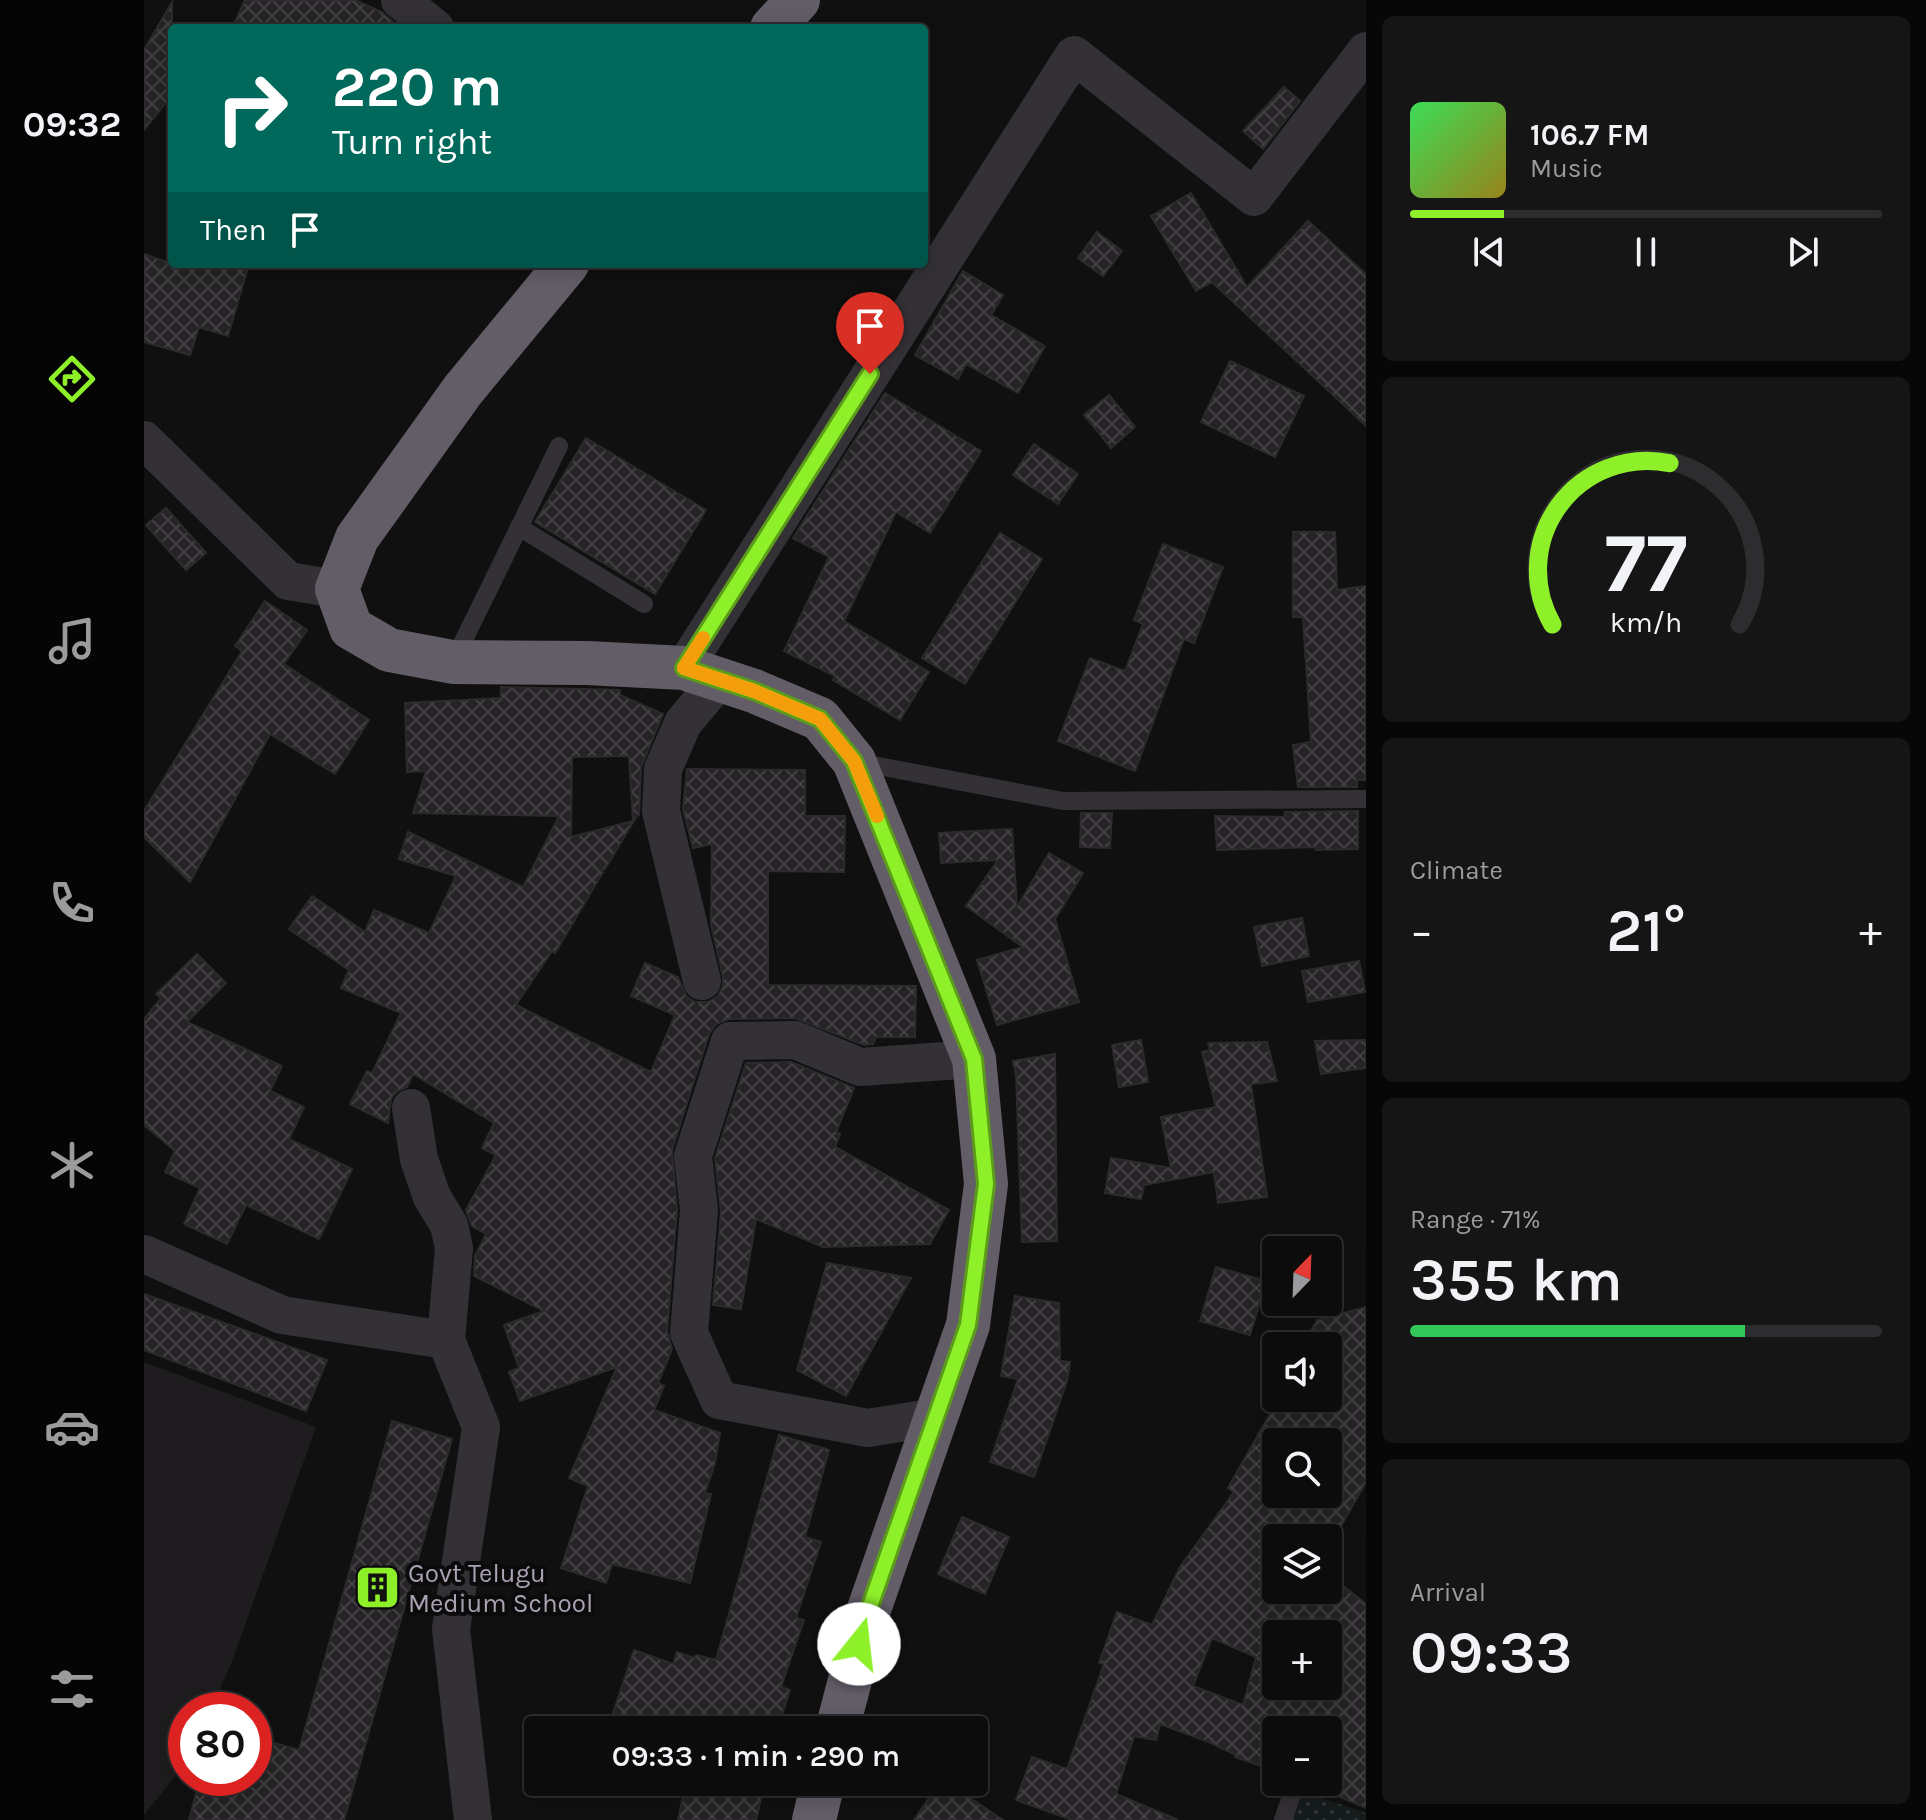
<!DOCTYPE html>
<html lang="en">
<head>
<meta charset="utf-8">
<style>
  :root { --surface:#0d0c0d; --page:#161516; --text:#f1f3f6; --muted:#9a9b9d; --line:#2d2c2e; --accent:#8ef029 }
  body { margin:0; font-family:Karla,sans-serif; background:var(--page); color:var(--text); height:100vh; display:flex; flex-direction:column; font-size:30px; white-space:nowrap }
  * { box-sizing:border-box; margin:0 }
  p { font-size:26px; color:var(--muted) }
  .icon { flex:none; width:44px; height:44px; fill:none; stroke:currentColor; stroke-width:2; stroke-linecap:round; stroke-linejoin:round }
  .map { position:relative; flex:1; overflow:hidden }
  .sheet { display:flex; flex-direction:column; gap:16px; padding:16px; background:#070707; width:560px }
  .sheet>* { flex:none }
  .top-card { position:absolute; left:24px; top:24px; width:760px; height:244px; border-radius:8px; box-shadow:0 4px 20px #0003,0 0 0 2px var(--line); background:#00695c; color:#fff; overflow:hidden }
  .needle { width:52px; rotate:23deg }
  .controls { position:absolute; left:1118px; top:1236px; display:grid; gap:16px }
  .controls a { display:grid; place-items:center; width:80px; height:80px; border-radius:8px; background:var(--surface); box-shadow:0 4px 20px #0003,0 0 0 2px var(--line); font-size:40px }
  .speed { position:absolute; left:24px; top:1692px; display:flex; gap:16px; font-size:40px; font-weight:700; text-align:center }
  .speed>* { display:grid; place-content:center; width:104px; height:104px; border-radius:50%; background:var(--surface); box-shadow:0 4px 20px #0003,0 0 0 2px var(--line); line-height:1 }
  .speed .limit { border:12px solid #d22; background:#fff; color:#111 }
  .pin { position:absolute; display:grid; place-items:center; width:68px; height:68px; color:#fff; margin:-82px -34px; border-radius:50% 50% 50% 0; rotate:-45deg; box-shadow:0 0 8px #0007 }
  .pin .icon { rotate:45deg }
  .me { position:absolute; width:88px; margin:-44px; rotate:16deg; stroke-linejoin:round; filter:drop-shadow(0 0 6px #0008) }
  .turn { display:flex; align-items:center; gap:28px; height:168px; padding:0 32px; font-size:36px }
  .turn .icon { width:104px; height:104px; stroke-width:2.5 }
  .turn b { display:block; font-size:56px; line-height:68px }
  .then { display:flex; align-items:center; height:76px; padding:0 32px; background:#0003; gap:16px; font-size:30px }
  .big { font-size:60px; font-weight:600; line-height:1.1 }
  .sheet .widget { flex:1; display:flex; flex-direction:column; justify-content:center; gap:12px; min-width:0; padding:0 28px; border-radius:12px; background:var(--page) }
  .sheet .dial { align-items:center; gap:0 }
  .dial svg { height:208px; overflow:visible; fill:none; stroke:var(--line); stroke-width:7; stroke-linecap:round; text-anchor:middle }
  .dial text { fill:var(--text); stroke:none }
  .song { display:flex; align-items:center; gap:24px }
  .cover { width:96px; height:96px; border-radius:12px; background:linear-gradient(135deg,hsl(130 70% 55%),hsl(50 70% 35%)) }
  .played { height:8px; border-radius:4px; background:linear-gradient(90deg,var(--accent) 20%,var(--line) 20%) }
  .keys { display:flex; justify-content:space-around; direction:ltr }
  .heat { display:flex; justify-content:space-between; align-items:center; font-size:44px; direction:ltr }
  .charge { height:12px; border-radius:6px; background:linear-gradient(90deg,#34c759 71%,var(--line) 0) }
  .trip { position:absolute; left:380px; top:1716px; width:464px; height:80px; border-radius:8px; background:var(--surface); box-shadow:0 4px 20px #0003,0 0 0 2px var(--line); font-weight:600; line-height:80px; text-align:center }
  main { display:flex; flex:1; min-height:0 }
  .tab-bar { display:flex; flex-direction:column; width:144px; justify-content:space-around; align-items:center; background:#050505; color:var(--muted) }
  .tab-bar .icon { width:56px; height:56px }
  .tab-bar .current { color:var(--accent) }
  .tab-bar b { font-size:36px; color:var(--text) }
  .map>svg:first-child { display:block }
  .built { fill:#1e1c1e }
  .park { fill:url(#park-dots) }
  .building { fill:url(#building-cross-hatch); stroke:#2d2a2d; stroke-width:2; fill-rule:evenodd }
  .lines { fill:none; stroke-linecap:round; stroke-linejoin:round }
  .lane { stroke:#343136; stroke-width:18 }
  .street { stroke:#343136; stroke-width:38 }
  .highway { stroke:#635d67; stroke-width:44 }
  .route-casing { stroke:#5c9c1b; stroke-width:20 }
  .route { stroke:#8ef029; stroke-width:14 }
  .slow { stroke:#f59e0b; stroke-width:14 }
  .labels { text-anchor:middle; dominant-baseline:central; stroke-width:8; stroke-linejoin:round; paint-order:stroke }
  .poi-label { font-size:26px; fill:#aaa1b2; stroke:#0c0b0c; text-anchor:start }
</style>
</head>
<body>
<main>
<nav class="tab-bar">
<b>09:32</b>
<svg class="icon current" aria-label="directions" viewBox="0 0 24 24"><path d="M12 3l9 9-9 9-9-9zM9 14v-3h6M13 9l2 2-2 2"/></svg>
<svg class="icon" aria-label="music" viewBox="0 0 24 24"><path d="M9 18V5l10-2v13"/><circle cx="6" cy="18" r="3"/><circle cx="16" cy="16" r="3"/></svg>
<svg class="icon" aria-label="phone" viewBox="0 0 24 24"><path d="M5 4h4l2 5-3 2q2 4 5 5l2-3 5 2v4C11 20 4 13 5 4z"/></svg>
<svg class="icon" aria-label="climate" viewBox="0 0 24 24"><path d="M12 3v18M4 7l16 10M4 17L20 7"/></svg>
<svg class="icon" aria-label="car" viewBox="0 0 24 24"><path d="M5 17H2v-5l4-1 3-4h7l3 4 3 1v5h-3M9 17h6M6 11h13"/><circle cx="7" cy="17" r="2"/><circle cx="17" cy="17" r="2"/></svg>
<svg class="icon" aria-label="filters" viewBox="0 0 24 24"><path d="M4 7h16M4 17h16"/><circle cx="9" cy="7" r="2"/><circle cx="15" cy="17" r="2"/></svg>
</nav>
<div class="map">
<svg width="1222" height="1820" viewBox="0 0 1222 1820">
  <defs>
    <pattern id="park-dots" width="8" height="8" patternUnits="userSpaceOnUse" patternTransform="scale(2)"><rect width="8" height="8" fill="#161c1c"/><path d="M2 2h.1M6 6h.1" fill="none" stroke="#353a3b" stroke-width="1.8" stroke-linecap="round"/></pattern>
    <pattern id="building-cross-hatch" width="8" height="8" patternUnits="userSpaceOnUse" patternTransform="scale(2)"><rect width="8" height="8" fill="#252325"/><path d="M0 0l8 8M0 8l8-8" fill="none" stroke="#424042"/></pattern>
  </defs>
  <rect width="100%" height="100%" fill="#111011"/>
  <path class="built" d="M0,1362L172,1427L87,1664L67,1710H42V1763L0,1815Z"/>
  <path class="park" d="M1158,1791L1222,1813V1820H1148Z"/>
  <g class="building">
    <path d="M101,0H211L238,12L256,28H88Z"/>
    <path d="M28,2V95L0,130V50Z"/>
    <path d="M1140,87L1156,101L1119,149L1099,131Z"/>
    <path d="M1047,193L1103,287L1164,221L1222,274V426L1068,282L1052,291L1007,216Z"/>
    <path d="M953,232L978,251L959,276L934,258Z"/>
    <path d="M0,254L28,264H105L84,336L55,327L46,355L0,342Z"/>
    <path d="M819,271L859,295L847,315L901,346L874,393L822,364L814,379L771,355Z"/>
    <path d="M1086,361L1160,396L1131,457L1057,422Z"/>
    <path d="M741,393L837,451L786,533L752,512L700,621L785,672L756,720L689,680L691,676L640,651L685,557L649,538Z"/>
    <path d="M965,395L991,427L967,448L940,415Z"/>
    <path d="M442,438L562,510L511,594L391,522Z"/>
    <path d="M890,444L934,474L914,504L869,475Z"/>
    <path d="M22,508L62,553L42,570L2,525Z"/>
    <path d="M1149,532H1191L1193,590L1222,586V780H1213V787H1154L1149,745L1167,742L1159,617H1149Z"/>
    <path d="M856,533L898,559L821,684L778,658Z"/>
    <path d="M1019,544L1079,567L1050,643L1040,639L991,771L914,741L946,658L981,671L999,624L990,620Z"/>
    <path d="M121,601L163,630L140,664L225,720L191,774L126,734L46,882L0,837V811L98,651L91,646Z"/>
    <path d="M357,687L476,690V695L519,714L497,767L495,815L494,814L461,869L456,870L459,872L411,953L408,951L372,1005L507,1072L531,1015L487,996L501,963L534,977L542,996L551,1002H564L574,996L579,986V977L567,925L568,844L549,848L539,809L543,769L661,770V816H701L700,872L624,871V985L772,986L771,1037H732L729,1044L720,1045L651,1018L585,1019L572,1024L565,1034L528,1150L533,1210L523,1331L528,1349L514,1383L520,1386L510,1410L576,1433L571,1463L561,1493L567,1494L546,1583L468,1564L462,1583L417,1568L444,1486L425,1478L473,1367L376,1401L365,1372L375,1368L360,1325L400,1311L330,1276L331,1256L342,1234L328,1226L322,1210L352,1155L338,1148L350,1123L269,1074L263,1087L253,1091L247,1099L244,1123L206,1104L223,1071L228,1073L257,1013L197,988L205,970L145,929L168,896L221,932L230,910L285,933L312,876L255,859L264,832L379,887L415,816L269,813L282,771L263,772L261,703L357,698ZM485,756L489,821L427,837L428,757Z"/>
    <path d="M1214,811V849L1172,850V847L1073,850L1071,816L1140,817L1141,812Z"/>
    <path d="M937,813H968L966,848L936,847Z"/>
    <path d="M868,829L873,907L905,853L939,873L911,919L935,1002L853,1025L833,960L879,947L822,906L854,860L797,863L795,833Z"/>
    <path d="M1158,918L1165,956L1118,966L1110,927Z"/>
    <path d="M53,954L82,983L43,1022L138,1066L126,1091L160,1107L145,1139L208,1169L175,1239L102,1205L83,1244L40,1224L56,1188L21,1172L31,1151L0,1125V1019L17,998L12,994Z"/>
    <path d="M1215,961L1221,992L1164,1002L1158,971Z"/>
    <path d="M997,1040L1004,1082L975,1087L968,1045Z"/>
    <path d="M1222,1040V1068L1177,1074L1171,1041Z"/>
    <path d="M1123,1042L1133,1081L1107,1084L1123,1197L1074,1203L1070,1172L1000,1185L997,1199L961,1193L967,1158L1027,1168L1017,1117L1072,1107L1058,1052L1066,1050L1064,1043Z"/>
    <path d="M911,1054L913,1241L878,1242L872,1075L869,1061Z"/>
    <path d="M647,1062L710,1088L692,1132L696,1134L691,1147L805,1210L786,1244L679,1247L612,1219L597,1309L569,1305L577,1212L571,1158L602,1063Z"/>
    <path d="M683,1263L767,1278L702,1396L653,1370Z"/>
    <path d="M1072,1267L1122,1281L1106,1335L1056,1321Z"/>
    <path d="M0,1294L183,1360L162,1411L0,1350Z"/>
    <path d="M871,1296L915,1303L916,1361L926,1362L923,1381L890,1477L846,1462L874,1379L857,1376Z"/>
    <path d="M1222,1307V1482L1184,1549V1538H1132V1590H1184V1574L1222,1604V1808L1184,1792V1730L1177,1719L1171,1717L1160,1722L1158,1730H1132V1771L1091,1757L1092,1755L1065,1742L1016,1724L1012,1740L990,1736L972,1794L1034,1820H928L872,1800L888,1757L923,1769L960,1664L955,1663L973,1612L1008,1625L1036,1567L1090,1492L1084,1488L1135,1398H1184V1346H1158L1173,1320ZM1132,1442H1184V1494H1132ZM1132,1634H1184V1686H1132ZM1068,1638L1112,1657L1099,1705L1049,1686Z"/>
    <path d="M248,1421L308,1439L200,1820H45L56,1778H110V1737L155,1750Z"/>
    <path d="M635,1435L685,1450L661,1537L677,1542L652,1618L660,1620L637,1687L646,1690L633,1730H508L468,1716L490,1650L529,1664L533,1652L550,1658L552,1655L572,1660Z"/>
    <path d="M818,1517L865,1537L841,1594L794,1574Z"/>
    <path d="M542,1782H621L612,1820H534Z"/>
    <path d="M796,1782H802L859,1820H770Z"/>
  </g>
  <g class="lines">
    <g class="lane">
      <path d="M375,527L500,604"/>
      <path d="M309,662L415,446"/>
      <path d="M713,762L919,801L1222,799"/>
      <path d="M1170,1730V1729"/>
      <path d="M1139,1820L1152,1782"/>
    </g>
    <g class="street">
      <path d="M256,0L291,28"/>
      <path d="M0,440L144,581L193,589"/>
      <path d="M540,668L930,55L1110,197L1222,51"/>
      <path d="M558,981L517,811L519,769L539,723L575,680"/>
      <path d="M267,1108L275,1159L288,1197L305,1225L310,1248L302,1340"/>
      <path d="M0,1254L138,1315L302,1340L337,1427L307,1629L329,1820"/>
      <path d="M792,1417L724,1428L575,1400L545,1333L555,1210L549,1156L586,1041L651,1040L716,1067L830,1059"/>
    </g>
    <g class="highway">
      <path d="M628,28L654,0"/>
      <path d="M423,264L319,390L213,538L193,589L207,628L245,650L309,662L443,663L540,668L610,691L676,719L710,761L830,1059L842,1184L824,1325L723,1615L693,1730"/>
      <path d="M670,1820L679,1782"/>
    </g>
  </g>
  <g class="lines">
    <defs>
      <path id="route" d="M715,1644L723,1615L824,1325L842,1184L830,1059L710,761L676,719L610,691L540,668L726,374"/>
    </defs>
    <use href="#route" class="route-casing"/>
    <use href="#route" class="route"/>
    <path class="slow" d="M559,638L540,668L610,691L676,719L710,761L733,816"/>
  </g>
  <defs>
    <symbol id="building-square" viewBox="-11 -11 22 22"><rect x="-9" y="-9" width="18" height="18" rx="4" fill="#8ef029" stroke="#0c0b0c"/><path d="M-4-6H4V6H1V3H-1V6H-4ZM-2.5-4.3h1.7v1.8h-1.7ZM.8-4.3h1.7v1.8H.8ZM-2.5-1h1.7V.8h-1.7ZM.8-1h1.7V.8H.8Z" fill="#111"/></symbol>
  </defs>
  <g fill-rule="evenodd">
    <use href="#building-square" x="208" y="1562" width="51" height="51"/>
  </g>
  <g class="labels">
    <g class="poi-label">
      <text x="264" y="1573">Govt Telugu<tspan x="264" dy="30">Medium School</tspan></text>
    </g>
  </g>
</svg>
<div class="controls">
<a><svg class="needle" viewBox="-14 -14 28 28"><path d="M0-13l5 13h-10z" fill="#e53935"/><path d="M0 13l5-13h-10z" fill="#9a9b9d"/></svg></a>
<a><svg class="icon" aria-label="sound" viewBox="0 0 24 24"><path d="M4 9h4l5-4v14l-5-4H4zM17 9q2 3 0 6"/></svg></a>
<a><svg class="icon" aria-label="search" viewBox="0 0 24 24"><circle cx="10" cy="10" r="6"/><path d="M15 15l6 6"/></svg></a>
<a><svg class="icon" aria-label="layers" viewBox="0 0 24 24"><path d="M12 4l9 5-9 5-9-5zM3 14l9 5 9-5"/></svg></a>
<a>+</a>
<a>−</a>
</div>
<div class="speed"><div class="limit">80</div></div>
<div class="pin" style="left:726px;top:374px;background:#d93025"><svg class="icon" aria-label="arrive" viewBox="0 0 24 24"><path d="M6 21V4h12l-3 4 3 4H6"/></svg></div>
<svg class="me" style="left:715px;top:1644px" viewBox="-20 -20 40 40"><circle r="19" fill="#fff"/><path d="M0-13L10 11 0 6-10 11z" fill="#8ef029"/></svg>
<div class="trip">09:33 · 1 min · 290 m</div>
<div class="top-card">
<div class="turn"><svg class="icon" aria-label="right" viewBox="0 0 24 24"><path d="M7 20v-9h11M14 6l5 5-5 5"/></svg><div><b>220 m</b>Turn right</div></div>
<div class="then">Then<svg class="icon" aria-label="arrive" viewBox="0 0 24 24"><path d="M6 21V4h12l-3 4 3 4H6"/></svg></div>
</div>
</div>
<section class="sheet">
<div class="widget">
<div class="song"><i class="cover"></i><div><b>106.7 FM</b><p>Music</p></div></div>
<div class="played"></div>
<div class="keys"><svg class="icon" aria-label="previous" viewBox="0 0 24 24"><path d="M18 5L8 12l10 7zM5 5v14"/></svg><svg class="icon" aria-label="pause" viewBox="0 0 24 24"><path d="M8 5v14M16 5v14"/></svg><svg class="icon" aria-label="next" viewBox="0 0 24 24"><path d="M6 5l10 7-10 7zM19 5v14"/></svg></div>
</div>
<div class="widget dial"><svg viewBox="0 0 100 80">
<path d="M14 69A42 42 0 1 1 86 69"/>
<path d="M14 69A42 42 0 0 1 59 7" stroke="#8ef029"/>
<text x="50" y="56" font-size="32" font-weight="700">77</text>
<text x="50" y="72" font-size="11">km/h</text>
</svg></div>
<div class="widget"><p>Climate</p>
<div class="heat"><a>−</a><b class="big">21°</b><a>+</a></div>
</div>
<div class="widget"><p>Range · 71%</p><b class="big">355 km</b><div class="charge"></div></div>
<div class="widget"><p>Arrival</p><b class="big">09:33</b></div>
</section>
</main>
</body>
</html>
